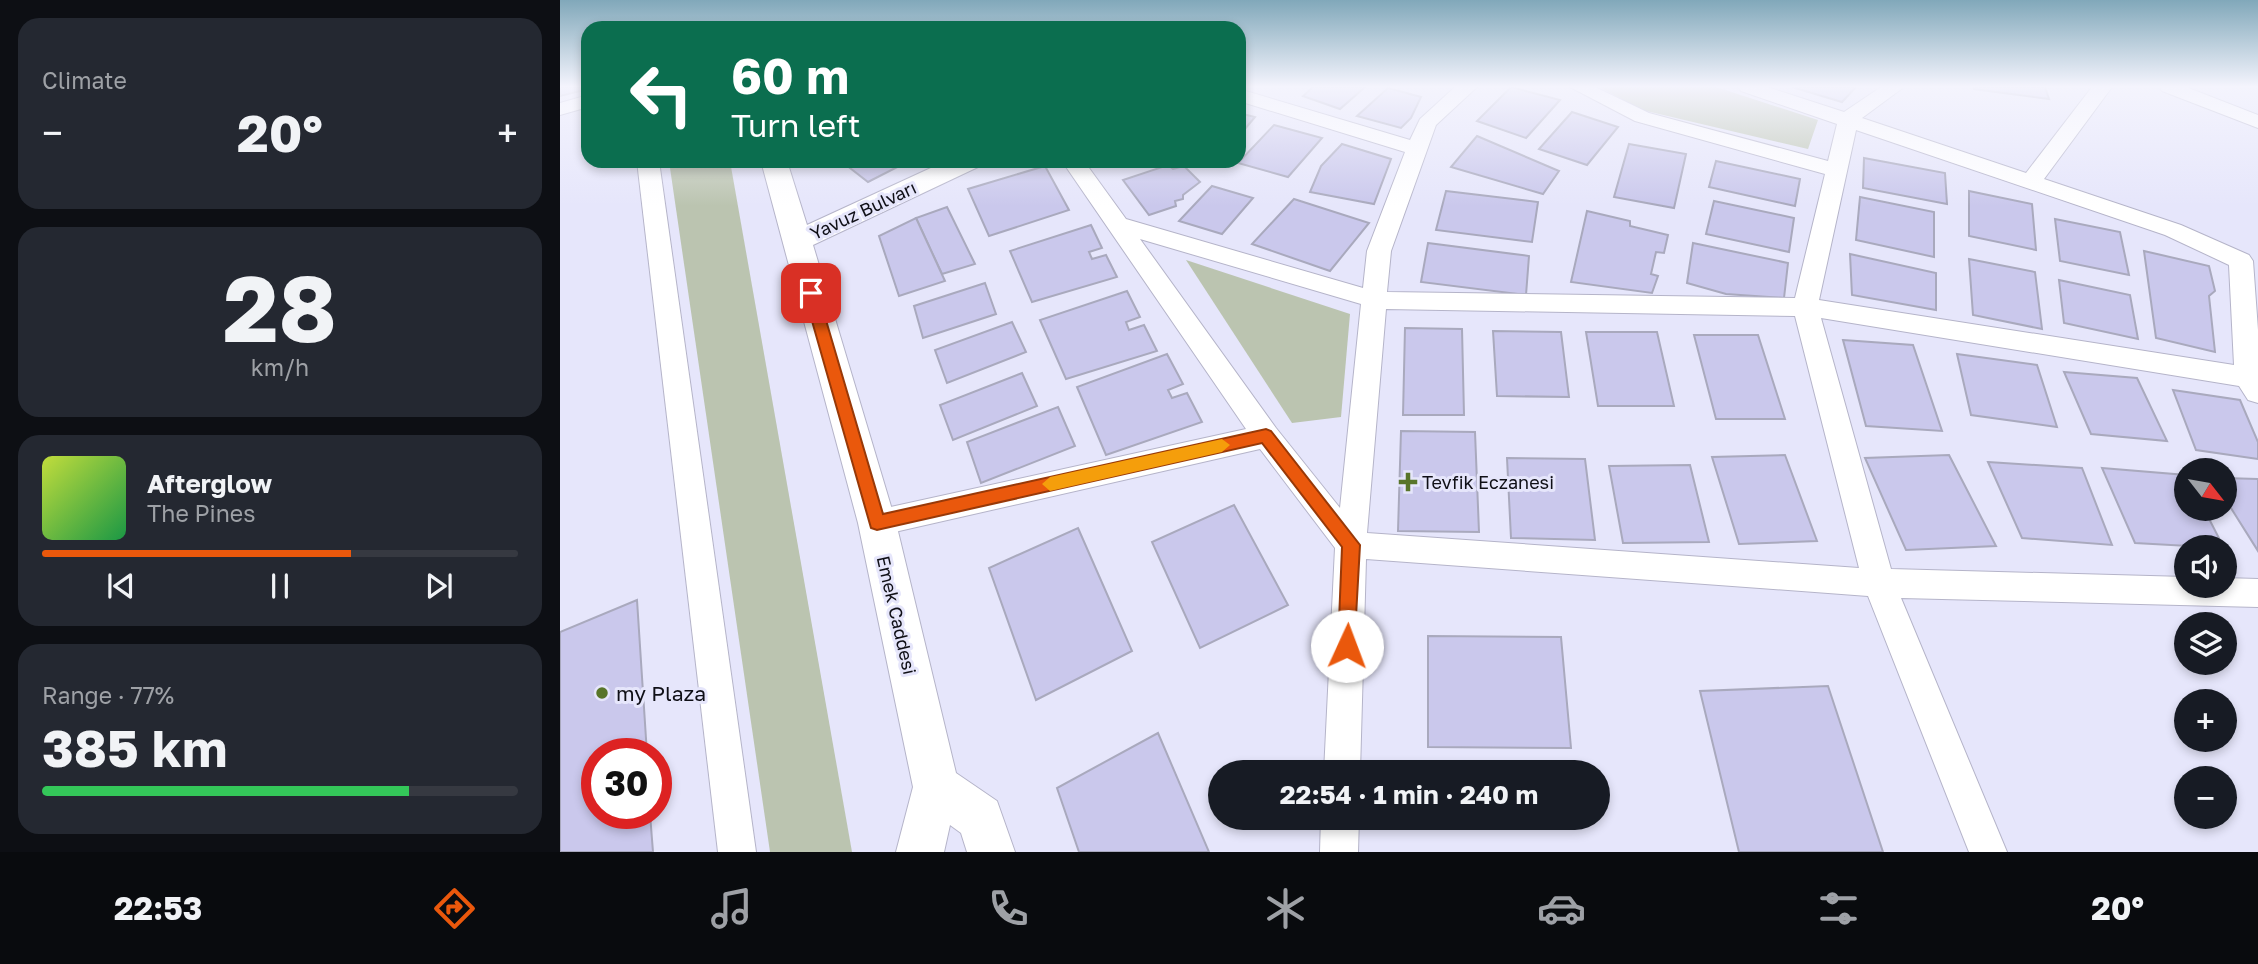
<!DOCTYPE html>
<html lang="en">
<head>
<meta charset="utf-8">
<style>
  :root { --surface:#171b24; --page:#242831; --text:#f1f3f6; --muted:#9ea1a6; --line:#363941; --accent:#ea580c }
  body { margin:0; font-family:"Golos Text",sans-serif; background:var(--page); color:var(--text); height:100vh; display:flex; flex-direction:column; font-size:26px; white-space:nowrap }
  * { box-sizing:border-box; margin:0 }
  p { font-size:23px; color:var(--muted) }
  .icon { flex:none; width:38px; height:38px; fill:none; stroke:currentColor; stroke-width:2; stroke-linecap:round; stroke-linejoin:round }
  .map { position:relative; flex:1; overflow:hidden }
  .sheet { display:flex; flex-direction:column; gap:18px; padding:18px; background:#0d0f14; width:560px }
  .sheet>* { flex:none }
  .guide { position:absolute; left:21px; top:21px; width:665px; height:147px; border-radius:21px; box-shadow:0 4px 10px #0003; background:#0b6e4f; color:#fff; overflow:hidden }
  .needle { width:46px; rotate:121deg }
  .controls { position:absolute; left:1614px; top:458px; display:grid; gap:14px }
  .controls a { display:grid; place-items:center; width:63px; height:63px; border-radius:50%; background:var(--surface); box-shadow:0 4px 10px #0003; font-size:35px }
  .speed { position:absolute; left:21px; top:738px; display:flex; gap:14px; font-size:35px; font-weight:700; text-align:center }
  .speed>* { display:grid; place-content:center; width:91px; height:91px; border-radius:50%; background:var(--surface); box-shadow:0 4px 10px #0003; line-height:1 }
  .speed .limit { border:10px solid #d22; background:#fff; color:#111 }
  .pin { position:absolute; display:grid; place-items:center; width:60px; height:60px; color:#fff; margin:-30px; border-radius:14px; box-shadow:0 4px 10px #0006 }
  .me { position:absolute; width:77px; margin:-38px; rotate:2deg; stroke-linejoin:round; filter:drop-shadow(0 0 5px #0008) }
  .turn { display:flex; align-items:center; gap:24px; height:147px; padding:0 35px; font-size:32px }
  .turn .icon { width:91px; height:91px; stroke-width:2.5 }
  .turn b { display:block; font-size:49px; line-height:60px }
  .big { font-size:52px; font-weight:700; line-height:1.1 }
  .sheet .widget { flex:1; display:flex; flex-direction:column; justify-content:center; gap:10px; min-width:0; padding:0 24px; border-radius:21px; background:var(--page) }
  .sheet .dial { align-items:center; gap:0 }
  .dial b { font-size:91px; line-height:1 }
  .song { display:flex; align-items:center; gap:21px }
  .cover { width:84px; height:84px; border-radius:10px; background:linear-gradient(135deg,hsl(70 70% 55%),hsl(140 70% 35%)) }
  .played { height:7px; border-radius:4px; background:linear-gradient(90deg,var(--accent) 65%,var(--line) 65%) }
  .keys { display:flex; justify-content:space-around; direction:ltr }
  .heat { display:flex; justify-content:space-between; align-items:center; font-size:38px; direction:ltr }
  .charge { height:10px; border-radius:5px; background:linear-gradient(90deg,#34c759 77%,var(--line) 0) }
  .trip { position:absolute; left:648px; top:760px; width:402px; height:70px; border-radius:35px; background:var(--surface); box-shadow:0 4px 10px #0003; font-weight:700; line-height:70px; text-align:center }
  .dock { display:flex; height:112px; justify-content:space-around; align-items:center; background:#090b0e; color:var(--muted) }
  .dock .icon { width:49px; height:49px }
  .dock .selected { color:var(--accent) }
  .dock b { font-size:32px; color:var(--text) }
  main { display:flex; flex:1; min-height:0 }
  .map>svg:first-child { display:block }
  .green { fill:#bbc4b0 }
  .building { fill:#cac8ec; stroke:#a9a9bd; stroke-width:2 }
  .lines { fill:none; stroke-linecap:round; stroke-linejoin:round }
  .minor-casing { stroke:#b5b4c9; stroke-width:2 }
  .tertiary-casing { stroke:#b5b4c9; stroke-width:2 }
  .minor { fill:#fff; fill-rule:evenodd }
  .tertiary { fill:#fff; fill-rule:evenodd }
  .route { fill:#ea580c; stroke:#983908; stroke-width:2 }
  .slow { fill:#f59e0b }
  .poi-dot { fill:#587529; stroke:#e6e6fb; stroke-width:2.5 }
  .labels { text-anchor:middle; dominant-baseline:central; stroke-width:6; stroke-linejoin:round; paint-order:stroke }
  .street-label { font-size:18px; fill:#0f0f16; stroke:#e6e6fb }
  .poi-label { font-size:18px; fill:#0f0f16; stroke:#e6e6fb; text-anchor:start }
  .near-poi-label { font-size:21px; fill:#0f0f16; stroke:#e6e6fb; text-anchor:start }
</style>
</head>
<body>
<main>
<section class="sheet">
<div class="widget"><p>Climate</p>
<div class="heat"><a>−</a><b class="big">20°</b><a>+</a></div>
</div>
<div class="widget dial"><b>28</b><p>km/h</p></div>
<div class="widget">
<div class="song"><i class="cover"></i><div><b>Afterglow</b><p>The Pines</p></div></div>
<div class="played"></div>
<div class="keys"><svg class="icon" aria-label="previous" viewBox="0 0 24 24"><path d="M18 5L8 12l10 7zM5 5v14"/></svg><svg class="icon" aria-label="pause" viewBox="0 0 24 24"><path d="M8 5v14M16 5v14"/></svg><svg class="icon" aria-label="next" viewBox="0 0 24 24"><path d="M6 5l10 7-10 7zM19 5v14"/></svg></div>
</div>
<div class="widget"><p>Range · 77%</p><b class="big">385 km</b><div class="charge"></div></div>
</section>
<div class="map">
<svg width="1698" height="852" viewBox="0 0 1698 852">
  <rect width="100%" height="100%" fill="#e6e6fb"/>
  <g class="green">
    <path d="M1039,87H1156L1258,120L1248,149L1082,110Z"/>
    <path d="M109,161H170L292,852H210Z"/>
    <path d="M626,260L790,314L781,417L732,423Z"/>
  </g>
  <g class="building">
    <path d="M0,87H28V89L0,96Z"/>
    <path d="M753,87H805L780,109L743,96Z"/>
    <path d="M951,87L1000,100L966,138L917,121Z"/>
    <path d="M1232,87H1296L1282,102Z"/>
    <path d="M1413,87H1485L1489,99L1414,89Z"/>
    <path d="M828,88L861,97L851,118L841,128L797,116Z"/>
    <path d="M1012,112L1058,127L1027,165L979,149Z"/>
    <path d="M679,113L695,117L679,136Z"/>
    <path d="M714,125L762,138L728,177L678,163Z"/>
    <path d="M917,136L999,171L983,194L891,167Z"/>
    <path d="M782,144L831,159L814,204L750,192L761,166Z"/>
    <path d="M1069,144L1126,154L1114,208L1054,197Z"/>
    <path d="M1304,158L1385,173L1387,204L1303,188Z"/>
    <path d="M281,161H349L308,182Z"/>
    <path d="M1156,161L1240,179L1235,206L1149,187Z"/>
    <path d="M608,165L613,169L624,166L640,182L623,195V199L615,201L616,206L589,215L563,180Z"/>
    <path d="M485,166L509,210L429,236L408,189Z"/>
    <path d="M652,186L693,198L662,234L619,221Z"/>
    <path d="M886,191L978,202L972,242L876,230Z"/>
    <path d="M1409,191L1472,204L1476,250L1409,236Z"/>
    <path d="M1300,197L1374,212V257L1296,240Z"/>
    <path d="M734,199L809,223L770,271L692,244Z"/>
    <path d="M1154,201L1234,218L1229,252L1146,234Z"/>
    <path d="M387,207L415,264L382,274L356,218Z"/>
    <path d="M1027,211L1070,221V226L1108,235L1104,253L1096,252L1091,274L1098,276L1092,293L1011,282Z"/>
    <path d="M356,218L385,281L339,296L319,236Z"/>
    <path d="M1495,219L1560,232L1569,275L1500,261Z"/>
    <path d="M531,225L542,248L529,252L532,259L546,255L557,277L472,302L450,251Z"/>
    <path d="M868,243L969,256L966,295L861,282Z"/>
    <path d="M1133,243L1228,263L1224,298L1166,294L1127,283Z"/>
    <path d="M1584,251L1649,266L1655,291L1649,296L1655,352L1596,338Z"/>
    <path d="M1290,254L1376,273V310L1292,295Z"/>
    <path d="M1409,259L1475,272L1482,329L1413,315Z"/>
    <path d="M1499,280L1570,295L1578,339L1504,323Z"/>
    <path d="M425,283L436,314L363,338L354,306Z"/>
    <path d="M567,291L580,317L566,322L569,330L584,325L597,351L506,379L480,320Z"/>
    <path d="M452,322L466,352L387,383L375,350Z"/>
    <path d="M845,328L902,329L904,415H843Z"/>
    <path d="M933,331L1001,332L1009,397L937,396Z"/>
    <path d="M1026,332H1097L1114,406H1038Z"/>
    <path d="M1134,335H1198L1225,419H1156Z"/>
    <path d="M1283,340L1353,345L1382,431L1306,426Z"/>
    <path d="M607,354L623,384L608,390L612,398L627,393L642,422L546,455L517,387Z"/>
    <path d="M1397,354L1477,365L1497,427L1411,415Z"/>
    <path d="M1504,372L1577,378L1607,441L1531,434Z"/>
    <path d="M462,373L477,406L393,440L380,405Z"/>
    <path d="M1613,390L1680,400L1698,442V459L1636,450Z"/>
    <path d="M498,407L515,446L421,483L407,442Z"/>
    <path d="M841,431L915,432L919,532L838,531Z"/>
    <path d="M1225,455L1257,541L1179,544L1152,457Z"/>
    <path d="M1389,455L1436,546L1346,550L1305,458Z"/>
    <path d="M947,458L1025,459L1035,540L951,538Z"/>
    <path d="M1428,462L1522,468L1552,545L1462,538Z"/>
    <path d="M1130,465L1149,542L1063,543L1049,466Z"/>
    <path d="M1542,468L1626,475V509H1644L1664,548L1575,543Z"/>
    <path d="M1664,478L1698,479V551L1664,497Z"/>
    <path d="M674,505L728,605L640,648L592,542Z"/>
    <path d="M518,528L572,651L476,700L429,568Z"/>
    <path d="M77,600L87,754H37V814H90L93,852H0V632Z"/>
    <path d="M868,636L1001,637L1011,748L868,747Z"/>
    <path d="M1268,686L1323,852H1179L1140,691Z"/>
    <path d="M598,733L649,852H519L497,788Z"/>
  </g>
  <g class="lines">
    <defs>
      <g id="minor">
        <path d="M895,87H917L876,125L831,251L827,292L1235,298L1265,174L1075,121L1010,87H1035L1089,113L1268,161L1277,124L1181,91L1178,87H1207L1284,112L1321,87H1344L1302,118L1466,173L1532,87H1552L1484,179L1621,225L1689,255L1693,261L1698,330V403L1688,400L1679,386L1261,318L1331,569L1626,577V586H1664V578L1698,579V607L1341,598L1447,852H1409L1308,596L806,559L800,772H764L775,548L700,449L317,536L306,532L302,523L306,514L317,510L686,429L502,161H524L566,219L803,288L807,251L845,152L679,101V89L850,140L860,119ZM1296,130L1605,235L1669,265L1674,365L1259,300ZM580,239L801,304L780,508L716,428ZM826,309L1235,316L1299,568L807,533Z"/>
        <path d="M1599,87H1626L1698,115V128L1602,91Z"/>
        <path d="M28,95V107L0,115V103Z"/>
        <path d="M77,161H99L196,852H158Z"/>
        <path d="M761,817H799L798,852H760Z"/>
      </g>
      <path id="tertiary" d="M201,161H227L247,225L386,161H421L418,167L253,245L336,523L396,773L437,801L455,852H407L401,833L390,825L384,852H336L353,787L298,523Z"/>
    </defs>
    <use href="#minor" class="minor-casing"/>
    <use href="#tertiary" class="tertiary-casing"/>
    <use href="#minor" class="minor"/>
    <use href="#tertiary" class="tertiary"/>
  </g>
  <linearGradient id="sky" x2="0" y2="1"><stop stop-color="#81a8ba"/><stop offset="0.42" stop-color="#f4f4fd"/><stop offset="1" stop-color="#f4f4fd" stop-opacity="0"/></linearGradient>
  <rect width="1698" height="206" fill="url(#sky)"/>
  <path class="route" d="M251,288L258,293L323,514L706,429L711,431L800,545L794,652L787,654L780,652L778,646L782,547L702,443L317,530L311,528L244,293Z"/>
  <path class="slow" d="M662,439L670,445L662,452L490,491L482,484L490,477Z"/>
  <g class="poi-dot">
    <path d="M844.5 471.5h7v7h7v7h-7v7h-7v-7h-7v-7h7z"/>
    <circle cx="42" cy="693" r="7"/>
  </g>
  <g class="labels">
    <g class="street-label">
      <text transform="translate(303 210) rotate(-25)">Yavuz Bulvarı</text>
      <text transform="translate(337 615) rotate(77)">Emek Caddesi</text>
    </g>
    <g class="poi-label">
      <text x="862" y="482">Tevfik Eczanesi</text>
    </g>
    <g class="near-poi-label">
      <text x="56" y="693">my Plaza</text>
    </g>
  </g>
</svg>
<div class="controls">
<a><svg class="needle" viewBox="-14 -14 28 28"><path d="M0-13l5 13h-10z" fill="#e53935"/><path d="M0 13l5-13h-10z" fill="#9ea1a6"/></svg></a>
<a><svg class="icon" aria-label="sound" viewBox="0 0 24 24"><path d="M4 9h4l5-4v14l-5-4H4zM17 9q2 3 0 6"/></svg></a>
<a><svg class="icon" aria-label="layers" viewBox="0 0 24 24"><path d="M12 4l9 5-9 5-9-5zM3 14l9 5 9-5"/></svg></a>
<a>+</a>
<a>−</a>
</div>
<div class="speed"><div class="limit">30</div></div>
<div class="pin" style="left:251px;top:293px;background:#d93025"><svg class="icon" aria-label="arrive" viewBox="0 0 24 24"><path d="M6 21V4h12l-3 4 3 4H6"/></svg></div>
<svg class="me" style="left:787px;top:646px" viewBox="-20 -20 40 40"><circle r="19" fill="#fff"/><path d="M0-13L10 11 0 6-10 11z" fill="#ea580c"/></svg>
<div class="trip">22:54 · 1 min · 240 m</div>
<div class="guide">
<div class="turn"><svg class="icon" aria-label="left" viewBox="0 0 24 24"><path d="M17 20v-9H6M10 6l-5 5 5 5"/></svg><div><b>60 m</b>Turn left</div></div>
</div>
</div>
</main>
<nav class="dock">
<b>22:53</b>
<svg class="icon selected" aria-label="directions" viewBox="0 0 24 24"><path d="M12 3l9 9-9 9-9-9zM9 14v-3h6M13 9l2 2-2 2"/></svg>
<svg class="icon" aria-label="music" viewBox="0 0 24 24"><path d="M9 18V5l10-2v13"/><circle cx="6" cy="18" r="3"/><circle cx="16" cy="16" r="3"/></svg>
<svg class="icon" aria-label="phone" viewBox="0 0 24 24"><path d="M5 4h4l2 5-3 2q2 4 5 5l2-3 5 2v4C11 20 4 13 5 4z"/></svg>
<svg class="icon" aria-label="climate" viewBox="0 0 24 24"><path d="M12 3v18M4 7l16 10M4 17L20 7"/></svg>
<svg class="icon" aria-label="car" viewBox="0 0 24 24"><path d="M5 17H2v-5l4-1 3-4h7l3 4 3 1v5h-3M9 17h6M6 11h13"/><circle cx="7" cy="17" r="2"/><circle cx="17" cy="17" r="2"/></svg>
<svg class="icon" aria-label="filters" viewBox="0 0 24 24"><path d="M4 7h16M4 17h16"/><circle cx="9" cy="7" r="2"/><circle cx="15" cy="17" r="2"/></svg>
<b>20°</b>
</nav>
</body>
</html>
